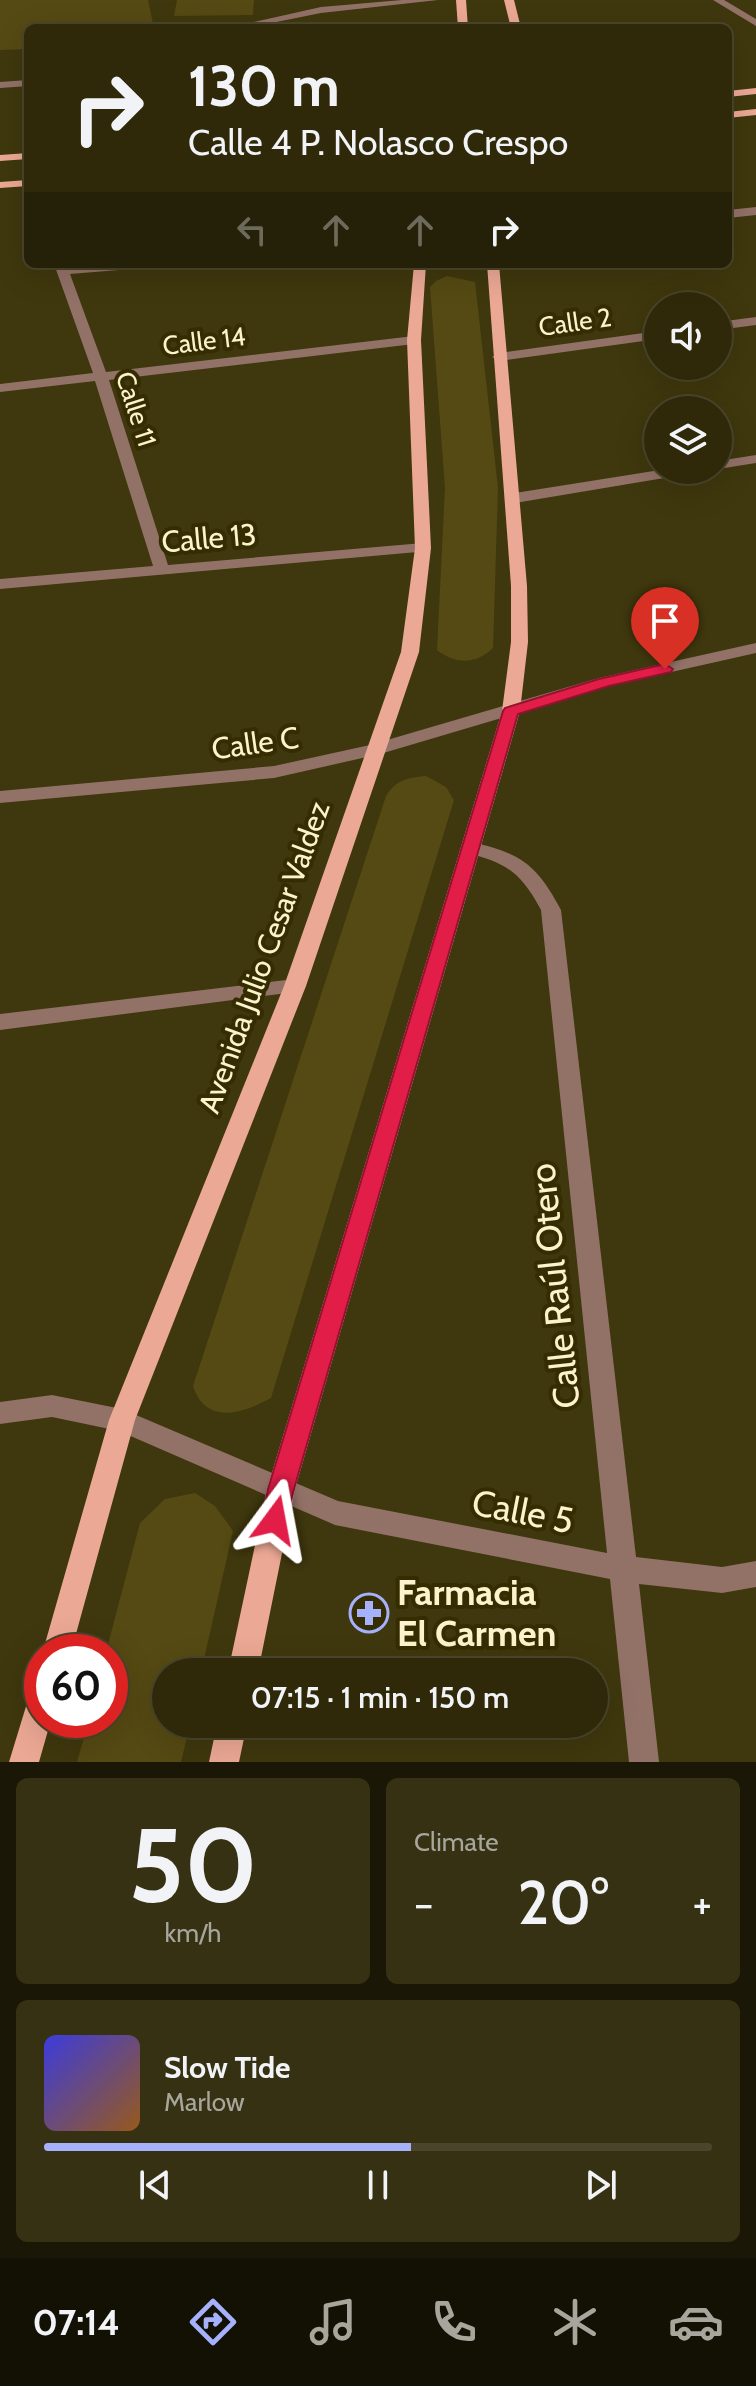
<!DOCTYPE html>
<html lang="en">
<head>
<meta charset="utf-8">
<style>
  :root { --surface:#2f290a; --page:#373113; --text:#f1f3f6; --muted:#a7a69c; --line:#4a452b; --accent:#a6b1fc }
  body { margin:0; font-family:Cabin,sans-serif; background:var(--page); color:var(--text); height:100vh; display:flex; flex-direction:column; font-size:30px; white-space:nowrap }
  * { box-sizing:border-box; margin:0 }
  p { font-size:26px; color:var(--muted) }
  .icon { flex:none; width:44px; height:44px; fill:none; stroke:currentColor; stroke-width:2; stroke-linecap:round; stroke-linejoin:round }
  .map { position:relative; height:1762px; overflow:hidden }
  .side { display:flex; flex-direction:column; gap:16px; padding:16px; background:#1a1706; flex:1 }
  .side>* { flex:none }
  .top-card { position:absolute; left:24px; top:24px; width:708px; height:244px; border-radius:12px; box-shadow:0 8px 32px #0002,0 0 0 2px var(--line); background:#2f290a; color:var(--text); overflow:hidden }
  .tools { position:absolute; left:644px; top:292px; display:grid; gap:16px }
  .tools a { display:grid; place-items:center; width:88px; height:88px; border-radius:50%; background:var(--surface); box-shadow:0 8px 32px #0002,0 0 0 2px var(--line); font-size:40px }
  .speed { position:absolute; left:24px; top:1634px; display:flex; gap:16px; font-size:40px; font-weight:700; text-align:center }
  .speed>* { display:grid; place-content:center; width:104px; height:104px; border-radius:50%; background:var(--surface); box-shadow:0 8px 32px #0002,0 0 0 2px var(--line); line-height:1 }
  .speed .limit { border:12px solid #d22; background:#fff; color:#111 }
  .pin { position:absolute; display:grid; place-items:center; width:68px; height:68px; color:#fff; margin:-82px -34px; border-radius:50% 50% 50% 0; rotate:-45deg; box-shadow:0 0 8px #0007 }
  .pin .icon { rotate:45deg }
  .me { position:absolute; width:88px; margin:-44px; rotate:13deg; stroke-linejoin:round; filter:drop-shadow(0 0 6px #0008) }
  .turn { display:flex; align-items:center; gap:28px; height:168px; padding:0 32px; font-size:36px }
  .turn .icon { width:104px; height:104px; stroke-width:2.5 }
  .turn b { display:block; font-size:56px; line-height:68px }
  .lanes { display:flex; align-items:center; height:76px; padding:0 32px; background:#0003; justify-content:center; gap:40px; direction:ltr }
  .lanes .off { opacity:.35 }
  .big { font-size:60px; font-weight:600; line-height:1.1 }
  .side .widget { flex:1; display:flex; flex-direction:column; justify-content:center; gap:12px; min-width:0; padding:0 28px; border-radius:12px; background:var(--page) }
  .side .dial { align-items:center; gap:0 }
  .dial b { font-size:104px; line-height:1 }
  .song { display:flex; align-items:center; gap:24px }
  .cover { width:96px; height:96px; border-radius:12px; background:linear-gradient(135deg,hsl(240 70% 55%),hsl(30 70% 35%)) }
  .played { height:8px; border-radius:4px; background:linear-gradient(90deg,var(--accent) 55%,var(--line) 55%) }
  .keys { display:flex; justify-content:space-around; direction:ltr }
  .heat { display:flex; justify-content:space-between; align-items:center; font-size:44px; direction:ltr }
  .side .tiles { flex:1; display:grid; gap:16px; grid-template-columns:1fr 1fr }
  .widget:last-child { grid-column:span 2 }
  .trip { position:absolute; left:152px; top:1658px; width:456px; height:80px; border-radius:40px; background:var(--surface); box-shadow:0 8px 32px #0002,0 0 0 2px var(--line); font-weight:600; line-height:80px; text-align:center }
  .menu { display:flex; height:128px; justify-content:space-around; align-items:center; background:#131004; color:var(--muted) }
  .menu .icon { width:56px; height:56px }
  .menu .selected { color:var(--accent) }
  .menu b { font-size:36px; color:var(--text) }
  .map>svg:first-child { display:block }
  .green { fill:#554a13 }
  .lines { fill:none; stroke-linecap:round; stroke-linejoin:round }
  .minor { fill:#927167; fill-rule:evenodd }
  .major { fill:#eba894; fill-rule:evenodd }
  .route { fill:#e11d48; stroke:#92132f; stroke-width:2 }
  .labels { text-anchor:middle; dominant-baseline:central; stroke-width:8; stroke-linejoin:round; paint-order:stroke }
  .far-street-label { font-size:26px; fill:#fbf3cd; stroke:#352d01 }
  .street-label { font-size:30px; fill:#fbf3cd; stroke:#352d01 }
  .near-street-label { font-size:36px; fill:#fbf3cd; stroke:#352d01 }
  .near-poi-label { font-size:36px; font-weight:bold; fill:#fbf3cd; stroke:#352d01; text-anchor:start }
</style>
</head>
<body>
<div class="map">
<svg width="756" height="1762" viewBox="0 0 756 1762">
  <rect width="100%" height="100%" fill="#3f370d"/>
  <g class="green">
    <path d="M0,0H148L154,28H28V49L0,50Z"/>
    <path d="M177,0H254L253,15L174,16Z"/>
    <path d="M447,276L475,282L498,488L493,648C476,665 455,664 437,650L445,488L430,287L436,281Z"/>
    <path d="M426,776L446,787L454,800L271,1398C244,1413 206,1426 193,1386L386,796C397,779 407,778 426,776Z"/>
    <path d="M195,1493L215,1506L233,1531L201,1672H166V1724H190L181,1762H77L89,1720H110V1652H106L140,1523L165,1499Z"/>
  </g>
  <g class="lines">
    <g class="minor">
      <path d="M402,0H438L321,13L246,28H227L321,7Z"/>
      <path d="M713,0H724L756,19V26Z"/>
      <path d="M28,80V86L0,88V82Z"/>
      <path d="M756,207V215L728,218V210Z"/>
      <path d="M54,264H66L67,267L149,264L143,268L70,274L106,372L414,336L421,340L414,344L109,380L168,565L423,543L431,548L429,551L0,589V579L153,566L95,381L0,392V384L93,373Z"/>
      <path d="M756,317V325L718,330V322Z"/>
      <path d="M658,331V339L499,361L492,357L499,353Z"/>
      <path d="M756,455V463L718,469V461Z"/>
      <path d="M660,470H695L688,474L515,503L507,498L515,493Z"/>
      <path d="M756,643V653L609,686L380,754L274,778L0,803V791L274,766L370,745L599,678Z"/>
      <path d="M471,842C521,853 537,865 561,910L636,1557L722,1567L756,1561V1587L722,1593L639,1584L659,1762H629L610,1579L335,1525L119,1431L52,1417L0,1424V1402L52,1395L122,1409L338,1501L607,1553L541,910C520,871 506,863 464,852L461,848Z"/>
      <path d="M295,979L303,981L306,986L303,991L0,1030V1014Z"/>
    </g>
    <g class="major">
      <path d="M456,0H466L468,28H458Z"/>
      <path d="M504,0H514L521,28H511Z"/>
      <path d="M756,88V94L728,97V91Z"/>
      <path d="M756,109V115L728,118V112Z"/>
      <path d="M28,153V159L0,161V155Z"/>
      <path d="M28,180V186L0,188V182Z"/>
      <path d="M414,264H426L421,340L431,548L419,652L306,986L135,1420L71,1652L42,1654L109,1420L284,986L401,652L415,548L407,340Z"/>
      <path d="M487,264H499L527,586L528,642L520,711L295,1489L258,1672H228L267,1489L502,711L511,642V586Z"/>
      <path d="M42,1685V1720H51L39,1762H9L31,1690Z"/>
      <path d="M217,1724H247L239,1762H209Z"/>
    </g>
  </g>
  <path class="route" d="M665,664L673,669L671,672L609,686L518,714L294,1489L284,1528L275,1531L266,1528L262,1520L268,1489L503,711L505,708L599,679Z"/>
  <defs>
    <symbol id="pharmacy-ring" viewBox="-11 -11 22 22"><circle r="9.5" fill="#352d01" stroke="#a6b1fc" stroke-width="1.5"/><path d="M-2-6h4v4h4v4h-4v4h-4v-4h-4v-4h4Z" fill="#a6b1fc"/></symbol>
  </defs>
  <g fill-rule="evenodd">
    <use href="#pharmacy-ring" x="347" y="1591" width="44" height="44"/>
  </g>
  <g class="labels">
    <g class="far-street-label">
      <text transform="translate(575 322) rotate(-8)">Calle 2</text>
      <text transform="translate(204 341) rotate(-7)">Calle 14</text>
      <text transform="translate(136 409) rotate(72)">Calle 11</text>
    </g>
    <g class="street-label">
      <text transform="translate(209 538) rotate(-5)">Calle 13</text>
      <text transform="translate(255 743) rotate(-8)">Calle C</text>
      <text transform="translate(264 957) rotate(-70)">Avenida Julio Cesar Valdez</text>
    </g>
    <g class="near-street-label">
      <text transform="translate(554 1286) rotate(-96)">Calle Raúl Otero</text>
      <text transform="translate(523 1511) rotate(11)">Calle 5</text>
    </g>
    <g class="near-poi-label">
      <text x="397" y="1592">Farmacia<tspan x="397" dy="41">El Carmen</tspan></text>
    </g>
  </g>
</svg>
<div class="tools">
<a><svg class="icon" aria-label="sound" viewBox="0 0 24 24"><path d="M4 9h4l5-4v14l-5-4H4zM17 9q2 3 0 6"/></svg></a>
<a><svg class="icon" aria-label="layers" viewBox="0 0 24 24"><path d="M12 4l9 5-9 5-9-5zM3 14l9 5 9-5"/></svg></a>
</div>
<div class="speed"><div class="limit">60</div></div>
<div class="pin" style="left:665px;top:669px;background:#d93025"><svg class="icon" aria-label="arrive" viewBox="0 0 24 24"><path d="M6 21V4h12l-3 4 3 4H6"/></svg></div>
<svg class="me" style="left:275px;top:1520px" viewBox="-20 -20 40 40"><path d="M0-17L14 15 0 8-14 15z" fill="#e11d48" stroke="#fff" stroke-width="4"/></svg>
<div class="trip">07:15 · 1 min · 150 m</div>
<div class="top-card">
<div class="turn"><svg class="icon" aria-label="right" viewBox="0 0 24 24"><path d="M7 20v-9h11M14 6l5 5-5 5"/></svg><div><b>130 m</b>Calle 4 P. Nolasco Crespo</div></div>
<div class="lanes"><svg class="icon off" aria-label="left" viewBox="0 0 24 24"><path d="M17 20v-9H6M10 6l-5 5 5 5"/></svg><svg class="icon off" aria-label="ahead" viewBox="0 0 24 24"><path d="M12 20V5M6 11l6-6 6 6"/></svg><svg class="icon off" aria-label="ahead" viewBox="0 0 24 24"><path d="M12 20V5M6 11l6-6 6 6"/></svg><svg class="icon" aria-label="right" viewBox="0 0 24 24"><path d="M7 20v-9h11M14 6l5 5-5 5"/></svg></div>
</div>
</div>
<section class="side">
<div class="tiles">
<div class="widget dial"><b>50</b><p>km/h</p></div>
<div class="widget"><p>Climate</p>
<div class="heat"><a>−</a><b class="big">20°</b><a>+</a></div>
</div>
<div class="widget">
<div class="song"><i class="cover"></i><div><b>Slow Tide</b><p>Marlow</p></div></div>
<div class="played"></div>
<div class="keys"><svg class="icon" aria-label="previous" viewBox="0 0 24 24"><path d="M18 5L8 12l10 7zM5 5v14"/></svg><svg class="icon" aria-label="pause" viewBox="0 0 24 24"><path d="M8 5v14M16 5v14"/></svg><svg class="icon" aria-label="next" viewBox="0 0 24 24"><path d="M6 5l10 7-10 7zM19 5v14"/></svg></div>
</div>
</div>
</section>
<nav class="menu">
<b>07:14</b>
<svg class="icon selected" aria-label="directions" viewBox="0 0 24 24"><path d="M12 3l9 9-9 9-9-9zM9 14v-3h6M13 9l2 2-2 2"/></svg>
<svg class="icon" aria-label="music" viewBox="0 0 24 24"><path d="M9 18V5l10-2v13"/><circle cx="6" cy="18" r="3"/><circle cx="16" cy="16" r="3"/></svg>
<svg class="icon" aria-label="phone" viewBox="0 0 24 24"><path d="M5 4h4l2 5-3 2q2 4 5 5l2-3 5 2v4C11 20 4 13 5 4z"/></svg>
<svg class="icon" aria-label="climate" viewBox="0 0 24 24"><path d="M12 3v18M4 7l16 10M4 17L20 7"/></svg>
<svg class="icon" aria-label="car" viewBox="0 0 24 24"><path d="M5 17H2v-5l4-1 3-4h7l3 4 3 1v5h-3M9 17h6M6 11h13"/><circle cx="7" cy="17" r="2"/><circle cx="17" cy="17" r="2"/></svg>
</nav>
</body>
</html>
